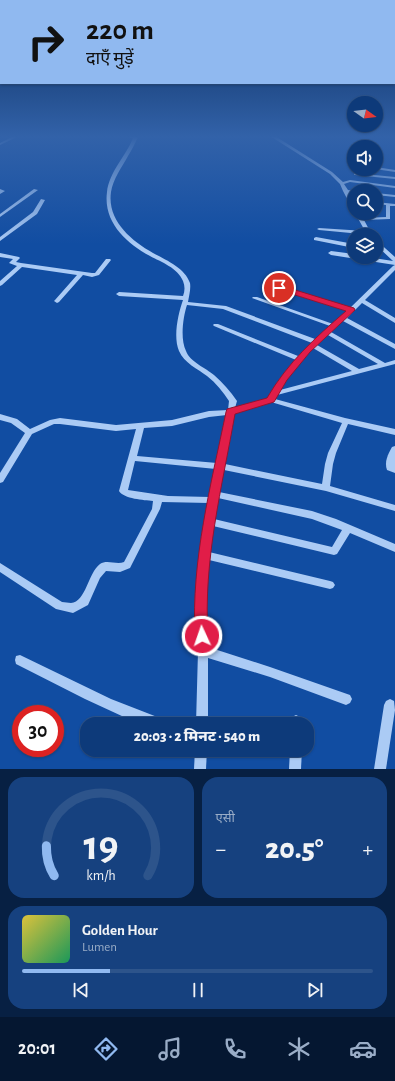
<!DOCTYPE html>
<html lang="hi">
<head>
<meta charset="utf-8">
<style>
  :root { --surface:#0d3a7a; --page:#16417f; --text:#f1f3f6; --muted:#9aadc7; --line:#2d548b; --accent:#90b9f0 }
  body { margin:0; font-family:"Alegreya Sans","Noto Sans Devanagari",sans-serif; background:var(--page); color:var(--text); height:100vh; display:flex; flex-direction:column; font-size:15px; white-space:nowrap }
  * { box-sizing:border-box; margin:0 }
  p { font-size:13px; color:var(--muted) }
  .icon { flex:none; width:22px; height:22px; fill:none; stroke:currentColor; stroke-width:2; stroke-linecap:round; stroke-linejoin:round }
  .map { position:relative; height:769px; overflow:hidden }
  .sheet { display:flex; flex-direction:column; gap:8px; padding:8px; background:#072043; flex:1 }
  .sheet>* { flex:none }
  .guide { position:absolute; left:0px; top:0px; width:395px; height:84px; box-shadow:0 1px 3px #0004,0 0 0 1px var(--line); background:#90b9f0; color:#111; overflow:hidden }
  .needle { width:26px; rotate:104deg }
  .buttons { position:absolute; left:347px; top:96px; display:grid; gap:8px }
  .buttons a { display:grid; place-items:center; width:36px; height:36px; border-radius:50%; background:var(--surface); box-shadow:0 1px 3px #0004,0 0 0 1px var(--line); font-size:20px }
  .speed { position:absolute; left:12px; top:705px; display:flex; gap:8px; font-size:20px; font-weight:700; text-align:center }
  .speed>* { display:grid; place-content:center; width:52px; height:52px; border-radius:50%; background:var(--surface); box-shadow:0 1px 3px #0004,0 0 0 1px var(--line); line-height:1 }
  .speed .limit { border:6px solid #d22; background:#fff; color:#111 }
  .pin { position:absolute; display:grid; place-items:center; width:34px; height:34px; color:#fff; margin:-17px; border:2px solid #fff; border-radius:50%; box-shadow:0 1px 4px #0007 }
  .me { position:absolute; width:44px; margin:-22px; rotate:357deg; stroke-linejoin:round; filter:drop-shadow(0 0 3px #0008) }
  .turn { display:flex; align-items:center; gap:14px; height:84px; padding:0 20px; font-size:18px }
  .turn .icon { width:52px; height:52px; stroke-width:2.5 }
  .turn b { display:block; font-size:28px; line-height:34px }
  .big { font-size:30px; font-weight:800; line-height:1.1 }
  .sheet .card { flex:1; display:flex; flex-direction:column; justify-content:center; gap:6px; min-width:0; padding:0 14px; border-radius:16px; background:var(--page) }
  .sheet .dial { align-items:center; gap:0 }
  .dial svg { height:104px; overflow:visible; fill:none; stroke:var(--line); stroke-width:7; stroke-linecap:round; text-anchor:middle }
  .dial text { fill:var(--text); stroke:none }
  .song { display:flex; align-items:center; gap:12px }
  .cover { width:48px; height:48px; border-radius:6px; background:linear-gradient(135deg,hsl(50 70% 55%),hsl(150 70% 35%)) }
  .played { height:4px; border-radius:2px; background:linear-gradient(90deg,var(--accent) 25%,var(--line) 25%) }
  .keys { display:flex; justify-content:space-around; direction:ltr }
  .heat { display:flex; justify-content:space-between; align-items:center; font-size:22px; direction:ltr }
  .sheet .tiles { flex:1; display:grid; gap:8px; grid-template-columns:1fr 1fr }
  .card:last-child { grid-column:span 2 }
  .trip { position:absolute; left:80px; top:717px; width:234px; height:40px; border-radius:16px; background:var(--surface); box-shadow:0 1px 3px #0004,0 0 0 1px var(--line); font-weight:800; line-height:40px; text-align:center }
  .dock { display:flex; height:64px; justify-content:space-around; align-items:center; background:#051731; color:var(--muted) }
  .dock .icon { width:28px; height:28px }
  .dock .on { color:var(--accent) }
  .dock b { font-size:18px; color:var(--text) }
  .map>svg:first-child { display:block }
  .lines { fill:none; stroke-linecap:round; stroke-linejoin:round }
  .minor { fill:#abcbf5; fill-rule:evenodd }
  .route { fill:#e11d48; stroke:#92132f }
</style>
</head>
<body>
<div class="map">
<svg width="395" height="769" viewBox="0 0 395 769">
  <rect width="100%" height="100%" fill="#114da2"/>
  <g class="lines">
    <g class="minor">
      <path d="M14,136H19L0,145V143Z"/>
      <path d="M117,136H138V137C135,143 132,150 128,156C122,167 113,179 111,192C107,220 130,240 153,253C166,260 185,268 190,283C191,289 189,296 188,302L226,306L315,339L330,326L252,298L253,297H257L333,324L347,311L267,286L266,285L269,283L271,284L350,308L393,266L395,265V270L365,300L395,318V323L362,303L347,318L395,344V349L343,321L331,332L385,363L395,360V364L277,395L275,399L345,418L395,429V435L348,424L336,453L333,464L330,486L395,505V511L326,491L224,470L219,492L312,511L336,519L395,544V552L350,533L337,554L334,555L213,526L209,552L330,581L333,582L335,585L333,588L330,589L209,560L205,606L208,647L270,667L350,695L352,699L350,703L346,705L270,677L208,658V724H196L198,651L195,606L201,539L209,503L162,502L160,509L130,568L120,572L106,571L100,578L88,605L73,613L56,609L0,572V563L62,602C65,602 68,603 71,603C86,602 88,573 100,564C107,559 116,565 124,562L152,509L153,501C144,500 124,499 119,491L136,429L116,431L60,424H54L32,434L3,482L0,483V473L25,433L11,423L0,420V414L17,419L30,429L50,420L60,418L116,425L172,420L209,411L228,410L229,401C223,392 216,383 207,376C198,369 184,363 179,351C173,337 178,314 183,300L119,296L116,294L119,292L183,296C185,291 185,286 183,281C178,268 161,262 150,256C126,243 103,222 107,192C109,172 126,156 133,138ZM187,305L223,309L312,343L298,356L218,324H214L213,325L214,326L296,360L281,377L268,398L235,408L237,401C230,391 223,383 214,375C206,368 190,362 186,351C180,339 183,317 187,305ZM328,335L378,364L359,369L317,345ZM313,348L352,371L280,390L286,380ZM271,402L342,423L328,453L325,464L322,484L225,464L234,414ZM227,415L217,463L137,456L144,428L172,426L209,417ZM135,461L216,469L210,497L168,496L128,490ZM218,498L312,519L342,530L332,547L214,519Z"/>
      <path d="M270,136H275L332,172L343,182L350,180L395,186V188L350,182L344,184L348,190L355,191H354V193H349L354,202V208H352L343,191L340,184L330,174Z"/>
      <path d="M376,167L395,170V172L375,169Z"/>
      <path d="M354,173L395,177V179L355,175H354Z"/>
      <path d="M0,189L5,191L0,194Z"/>
      <path d="M34,189L38,190L0,217V214Z"/>
      <path d="M376,193L395,195V197L376,195Z"/>
      <path d="M41,199L45,200L37,214L0,241V237L33,212Z"/>
      <path d="M376,202L395,204V206H390V219L364,220L372,235L319,230L317,229L319,228L365,231L355,213H359L362,218L386,217V205L376,204Z"/>
      <path d="M316,237L354,244V248L314,240V238Z"/>
      <path d="M376,240L395,257V265L331,255L328,253L331,251L354,254V257H367L393,261L376,245Z"/>
      <path d="M0,253L19,257L20,258L16,262L21,263L92,273H95L106,259H110L111,260L99,275L92,277L83,275L59,302L57,303L54,301L55,300L77,275L22,267L2,285L0,286V281L17,266L9,263L13,259L0,257Z"/>
      <path d="M395,446V473L387,470C384,462 388,454 392,447Z"/>
      <path d="M20,655L111,699L165,720L167,724H143L124,717L85,699L16,664L15,660L16,656Z"/>
      <path d="M390,699L394,701L395,710L386,769H374L384,705L386,701Z"/>
      <path d="M296,715L300,717L302,724H290L292,717Z"/>
      <path d="M195,750H207L206,769H194Z"/>
      <path d="M290,750H302L301,769H289Z"/>
    </g>
  </g>
  <linearGradient id="sky" x2="0" y2="1"><stop stop-color="#092a59"/><stop offset="0.56" stop-color="#3262a9"/><stop offset="1" stop-color="#3262a9" stop-opacity="0"/></linearGradient>
  <rect width="395" height="244" fill="url(#sky)"/>
  <path class="route" d="M279,285L354,308L355,310L310,352L287,380L274,402L235,414C222,487 203,561 208,636L206,641L202,643L197,641L195,636C191,560 211,485 226,412L227,409L267,398C288,362 315,338 346,311L276,289L275,288Z"/>
</svg>
<div class="buttons">
<a><svg class="needle" viewBox="-14 -14 28 28"><path d="M0-13l5 13h-10z" fill="#e53935"/><path d="M0 13l5-13h-10z" fill="#9aadc7"/></svg></a>
<a><svg class="icon" aria-label="sound" viewBox="0 0 24 24"><path d="M4 9h4l5-4v14l-5-4H4zM17 9q2 3 0 6"/></svg></a>
<a><svg class="icon" aria-label="search" viewBox="0 0 24 24"><circle cx="10" cy="10" r="6"/><path d="M15 15l6 6"/></svg></a>
<a><svg class="icon" aria-label="layers" viewBox="0 0 24 24"><path d="M12 4l9 5-9 5-9-5zM3 14l9 5 9-5"/></svg></a>
</div>
<div class="speed"><div class="limit">30</div></div>
<div class="pin" style="left:279px;top:288px;background:#d93025"><svg class="icon" aria-label="arrive" viewBox="0 0 24 24"><path d="M6 21V4h12l-3 4 3 4H6"/></svg></div>
<svg class="me" style="left:202px;top:636px" viewBox="-20 -20 40 40"><circle r="17" fill="#e11d48" stroke="#fff" stroke-width="3"/><path d="M0-11L8 9 0 5-8 9z" fill="#fff"/></svg>
<div class="trip">20:03 · 2 मिनट · 540 m</div>
<div class="guide">
<div class="turn"><svg class="icon" aria-label="right" viewBox="0 0 24 24"><path d="M7 20v-9h11M14 6l5 5-5 5"/></svg><div><b>220 m</b>दाएँ मुड़ें</div></div>
</div>
</div>
<section class="sheet">
<div class="tiles">
<div class="card dial"><svg viewBox="0 0 100 80">
<path d="M14 69A42 42 0 1 1 86 69"/>
<path d="M14 69A42 42 0 0 1 8 46" stroke="#90b9f0"/>
<text x="50" y="56" font-size="32" font-weight="700">19</text>
<text x="50" y="72" font-size="11">km/h</text>
</svg></div>
<div class="card"><p>एसी</p>
<div class="heat"><a>−</a><b class="big">20.5°</b><a>+</a></div>
</div>
<div class="card">
<div class="song"><i class="cover"></i><div><b>Golden Hour</b><p>Lumen</p></div></div>
<div class="played"></div>
<div class="keys"><svg class="icon" aria-label="previous" viewBox="0 0 24 24"><path d="M18 5L8 12l10 7zM5 5v14"/></svg><svg class="icon" aria-label="pause" viewBox="0 0 24 24"><path d="M8 5v14M16 5v14"/></svg><svg class="icon" aria-label="next" viewBox="0 0 24 24"><path d="M6 5l10 7-10 7zM19 5v14"/></svg></div>
</div>
</div>
</section>
<nav class="dock">
<b>20:01</b>
<svg class="icon on" aria-label="directions" viewBox="0 0 24 24"><path d="M12 3l9 9-9 9-9-9zM9 14v-3h6M13 9l2 2-2 2"/></svg>
<svg class="icon" aria-label="music" viewBox="0 0 24 24"><path d="M9 18V5l10-2v13"/><circle cx="6" cy="18" r="3"/><circle cx="16" cy="16" r="3"/></svg>
<svg class="icon" aria-label="phone" viewBox="0 0 24 24"><path d="M5 4h4l2 5-3 2q2 4 5 5l2-3 5 2v4C11 20 4 13 5 4z"/></svg>
<svg class="icon" aria-label="climate" viewBox="0 0 24 24"><path d="M12 3v18M4 7l16 10M4 17L20 7"/></svg>
<svg class="icon" aria-label="car" viewBox="0 0 24 24"><path d="M5 17H2v-5l4-1 3-4h7l3 4 3 1v5h-3M9 17h6M6 11h13"/><circle cx="7" cy="17" r="2"/><circle cx="17" cy="17" r="2"/></svg>
</nav>
</body>
</html>
